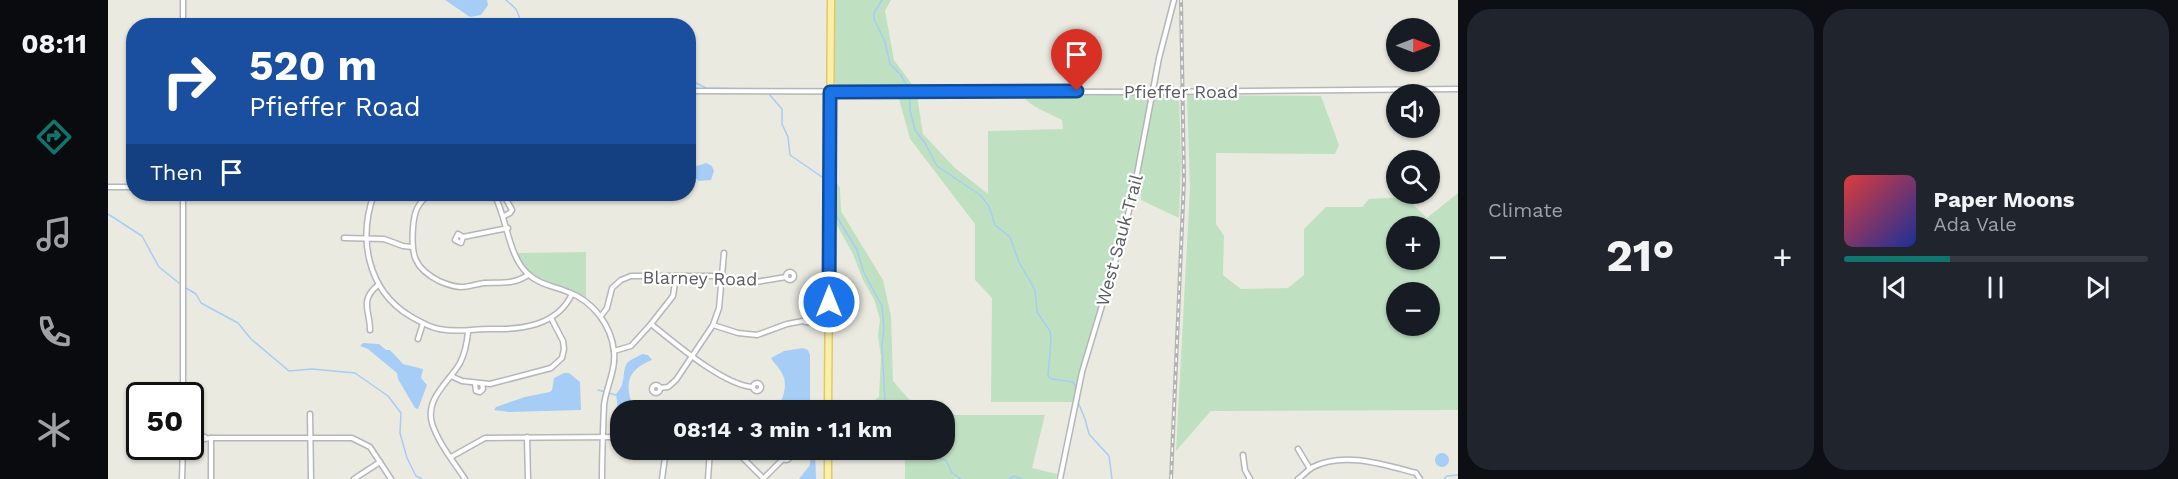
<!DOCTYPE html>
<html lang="en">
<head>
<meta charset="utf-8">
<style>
  :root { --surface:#171b24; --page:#20242c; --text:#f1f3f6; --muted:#9ea1a6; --line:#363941; --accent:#0f766e }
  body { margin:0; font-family:"Work Sans",sans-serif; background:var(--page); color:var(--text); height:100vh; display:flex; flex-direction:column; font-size:22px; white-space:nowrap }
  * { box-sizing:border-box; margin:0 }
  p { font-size:20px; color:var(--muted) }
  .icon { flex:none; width:33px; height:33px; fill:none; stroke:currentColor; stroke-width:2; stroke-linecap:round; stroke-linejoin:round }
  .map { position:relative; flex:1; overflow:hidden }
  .panel { display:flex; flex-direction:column; gap:9px; padding:9px; background:#0d0f14; width:720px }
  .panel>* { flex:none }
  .top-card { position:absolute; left:18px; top:18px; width:570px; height:183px; border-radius:24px; box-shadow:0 2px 4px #0004; background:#1a4fa0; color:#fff; overflow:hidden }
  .needle { width:39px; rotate:90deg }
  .fabs { position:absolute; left:1278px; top:18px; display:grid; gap:12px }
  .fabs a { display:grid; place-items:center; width:54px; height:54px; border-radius:50%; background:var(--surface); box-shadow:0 2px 4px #0004; font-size:30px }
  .speed { position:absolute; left:18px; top:382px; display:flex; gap:12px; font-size:30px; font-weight:700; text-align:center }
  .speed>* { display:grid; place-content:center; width:78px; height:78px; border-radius:50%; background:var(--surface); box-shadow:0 2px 4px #0004; line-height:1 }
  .speed .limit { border:3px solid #111; border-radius:9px; background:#fff; color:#111 }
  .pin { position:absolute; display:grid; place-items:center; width:51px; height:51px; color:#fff; margin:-62px -26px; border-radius:50% 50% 50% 0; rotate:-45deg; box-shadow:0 0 6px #0007 }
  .pin .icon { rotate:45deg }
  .me { position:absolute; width:66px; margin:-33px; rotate:0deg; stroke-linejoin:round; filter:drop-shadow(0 0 4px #0008) }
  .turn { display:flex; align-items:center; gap:21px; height:126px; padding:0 24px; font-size:27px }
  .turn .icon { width:78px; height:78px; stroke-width:2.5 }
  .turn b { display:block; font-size:42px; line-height:51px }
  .then { display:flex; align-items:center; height:57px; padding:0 24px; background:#0003; gap:12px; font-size:22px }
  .big { font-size:45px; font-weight:700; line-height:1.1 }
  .panel .widget { flex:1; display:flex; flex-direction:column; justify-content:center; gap:9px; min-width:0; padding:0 21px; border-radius:24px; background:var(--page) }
  .song { display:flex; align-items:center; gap:18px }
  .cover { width:72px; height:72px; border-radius:9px; background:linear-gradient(135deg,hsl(0 70% 55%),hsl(230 70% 35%)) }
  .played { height:6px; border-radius:3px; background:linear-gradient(90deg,var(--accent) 35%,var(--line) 35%) }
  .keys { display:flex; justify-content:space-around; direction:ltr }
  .heat { display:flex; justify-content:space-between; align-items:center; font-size:33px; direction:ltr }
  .panel .tiles { flex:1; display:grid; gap:9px; grid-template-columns:repeat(2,1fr) }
  .trip { position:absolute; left:502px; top:400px; width:345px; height:60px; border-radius:24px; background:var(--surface); box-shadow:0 2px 4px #0004; font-weight:700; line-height:60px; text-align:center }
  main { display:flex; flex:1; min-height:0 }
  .tab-bar { display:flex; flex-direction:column; width:108px; justify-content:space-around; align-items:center; background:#090b0e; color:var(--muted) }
  .tab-bar .icon { width:42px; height:42px }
  .tab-bar .current { color:var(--accent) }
  .tab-bar b { font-size:27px; color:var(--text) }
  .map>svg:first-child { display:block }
  .green { fill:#bfe1c2; fill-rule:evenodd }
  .water { fill:#a6cdf6 }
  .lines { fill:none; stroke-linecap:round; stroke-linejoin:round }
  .stream { stroke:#a6cdf6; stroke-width:1.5 }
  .minor-casing { stroke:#b4b6ba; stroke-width:7 }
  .major-casing { stroke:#e3c862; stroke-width:9 }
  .minor { stroke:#fff; stroke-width:4 }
  .major { stroke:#f6f0ab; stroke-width:6 }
  .rail-casing { stroke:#b2b3b3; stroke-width:4 }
  .rail { stroke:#fff; stroke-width:1.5; stroke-dasharray:4.5; stroke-linecap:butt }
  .route-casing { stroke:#114b97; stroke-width:15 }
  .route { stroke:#1a73e8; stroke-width:10 }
  .labels { text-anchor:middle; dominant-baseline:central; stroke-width:4.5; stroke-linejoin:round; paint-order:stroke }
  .street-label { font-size:18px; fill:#5a5c60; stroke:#fff }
</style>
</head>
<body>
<main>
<nav class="tab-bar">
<b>08:11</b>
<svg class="icon current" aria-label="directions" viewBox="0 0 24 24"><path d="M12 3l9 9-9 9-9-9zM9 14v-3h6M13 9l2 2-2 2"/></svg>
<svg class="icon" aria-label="music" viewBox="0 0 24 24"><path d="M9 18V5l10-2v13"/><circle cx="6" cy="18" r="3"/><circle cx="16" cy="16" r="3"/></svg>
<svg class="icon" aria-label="phone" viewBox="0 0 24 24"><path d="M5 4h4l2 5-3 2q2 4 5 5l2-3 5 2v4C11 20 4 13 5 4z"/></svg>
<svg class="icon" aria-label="climate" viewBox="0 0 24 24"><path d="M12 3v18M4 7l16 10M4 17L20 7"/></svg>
</nav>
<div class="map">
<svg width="1350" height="479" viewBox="0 0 1350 479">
  <rect width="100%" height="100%" fill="#ebeae1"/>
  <g class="green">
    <path d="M727,0H783L777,11L786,60L806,87L729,86L726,81Z"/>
    <path d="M1071,94L1073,163L1071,218L1033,200L1032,185L1024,179L1011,240L967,402H883L884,298L867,280V224L802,139L790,95L809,96L815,134L846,167L880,194V131L955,129L954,120C939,112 925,108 914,96Z"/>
    <path d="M1079,95L1213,96L1231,145L1227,154L1108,153V224L1116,236L1115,275L1133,289L1180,288L1196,275V229L1218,207H1254L1261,199L1297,197L1319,218L1350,193V410L1103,411L1068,451L1082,188ZM1288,226H1322V260H1288ZM1288,292H1322V326H1288Z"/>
    <path d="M725,177L732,188L733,211L775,280L783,316L785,381L806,405L821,410L835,400L836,411H752L771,397L773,356L770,336L772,319L766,299L755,280L745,254L725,218Z"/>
    <path d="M478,252V299C451,281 424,286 409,253Z"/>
    <path d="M837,415H937L924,468L949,474L948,479H797V450H837Z"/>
  </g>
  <g class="water">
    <path d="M337,0H379L380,5L373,15L362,17Z"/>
    <path d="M598,163L604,166L606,171L603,180L591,181L581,174L583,168Z"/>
    <path d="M255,343L271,344L278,350H282L295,364L315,369L313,378L319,385L310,409L307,408L290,379L289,373L260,349L252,346Z"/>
    <path d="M695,348L700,350L702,355V404L698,408L673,409L671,407C676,394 681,383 672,370C669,365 665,362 663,358L676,351Z"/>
    <path d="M534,354L540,355L544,360C517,371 517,385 526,410H510L508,394C519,384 513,370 520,362C523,359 530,357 534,354Z"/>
    <path d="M456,373H461L472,382L473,410L401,412L386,410L388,407L417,397L442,392L444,390L446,378Z"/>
    <path d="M703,450H707L708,479H691L702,465Z"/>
    <circle cx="1334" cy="460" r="7"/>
  </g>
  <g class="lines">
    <g class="stream">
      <path d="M398,0L408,9L415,26"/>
      <path d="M774,0L766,13V19L777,42L782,64L792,74L801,89"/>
      <path d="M580,79L598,88L643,89"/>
      <path d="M802,93V110L807,130L817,143L829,166L872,195L881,206L887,225L902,237L911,262L927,290L929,312L942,331L943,340L940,376L944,379L965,382L967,385L968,394"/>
      <path d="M661,94L674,109V124L680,137L682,155L717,179"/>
      <path d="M726,187L729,217L749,250L756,273L774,306L776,329L774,346L777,403C784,410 793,406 800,411"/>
      <path d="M0,214L34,236L51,267L71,283"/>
      <path d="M78,288L88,294L93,303L130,323L143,339L181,371L204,369L247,373L280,396L293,413L292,433L299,458L308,476L314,479"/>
      <path d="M490,390L508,395"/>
      <path d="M970,402L977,419L981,434L1001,456L1004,479"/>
      <path d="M810,450L816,455L838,460L844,473L853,479"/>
      <path d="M901,479L906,476L914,479"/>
      <path d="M1336,479L1339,476L1350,475"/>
    </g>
    <defs>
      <g id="minor">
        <path d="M75,0V26"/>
        <path d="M580,91L1044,92L1350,89"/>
        <path d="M0,187H26"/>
        <path d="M266,194C250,238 259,290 302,316C311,321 320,327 331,329C352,333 362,329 381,329C413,330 449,326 464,294"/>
        <path d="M323,194C309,202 306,213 305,228C303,255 306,268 331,281C338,284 346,287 353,287C361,287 368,284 376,283C393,282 405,285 420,275"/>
        <path d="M386,194C399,218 400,255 419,273C431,285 446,286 460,292C485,301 503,325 506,351C508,371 498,387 496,405C495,430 494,454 494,479"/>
        <path d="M395,194L404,210L402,213L396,216"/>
        <path d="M355,237L353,243L347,240L350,234L355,237L400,228"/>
        <path d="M236,238L276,239L295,246L304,247"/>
        <circle cx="682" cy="276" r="4"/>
        <path d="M493,316L499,308L504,288L513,280L523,276H609L642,283L678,277"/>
        <path d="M697,322L721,324"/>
        <path d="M543,324C567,343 615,385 645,387"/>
        <path d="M605,325L630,333L649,335L679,324L700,320L720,319"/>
        <path d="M262,330C262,310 251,301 270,285"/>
        <path d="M310,339L315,323"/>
        <path d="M506,351L523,346L543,324L565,296L568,276"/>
        <path d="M343,376L354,381L382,384L443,368L454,358L456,349L455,341L443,318"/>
        <circle cx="649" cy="387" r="4"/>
        <path d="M367,383L368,391L372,392L375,389L374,384"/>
        <circle cx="548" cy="389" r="4"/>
        <path d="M552,388L560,387L568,380L605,325L611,308L616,253"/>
        <path d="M75,396V194"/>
        <path d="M202,414L203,479"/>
        <path d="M82,436L97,437"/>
        <path d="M419,437L420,479"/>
        <path d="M82,441L103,438H244L262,447L283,479"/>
        <path d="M1190,449L1202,469"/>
        <path d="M627,450L656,479"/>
        <circle cx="678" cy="456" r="4"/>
        <path d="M1135,455L1137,470L1142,479"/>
        <path d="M343,457L377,438L513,437"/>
        <path d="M74,479L75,447"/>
        <path d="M103,479V438"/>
        <path d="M246,479L272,462"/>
        <path d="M357,479C346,462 330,443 324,423C317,398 341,382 352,363C357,353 359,343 360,332"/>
        <path d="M554,479L558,450"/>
        <path d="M600,479L602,450"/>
        <path d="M655,479L675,459"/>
        <path d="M952,479L974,372L1014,239L1026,190L1051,58L1066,0"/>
        <path d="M1190,479C1196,475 1199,470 1205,467C1236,451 1277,465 1308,473L1312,479"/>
      </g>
      <g id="major">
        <path d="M720,411L723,0"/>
        <path d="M720,479V450"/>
      </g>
    </defs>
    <use href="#minor" class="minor-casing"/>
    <use href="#major" class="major-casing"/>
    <use href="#minor" class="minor"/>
    <use href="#major" class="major"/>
    <defs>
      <path id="rail" d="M1063,479L1076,180L1073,0"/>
    </defs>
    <use href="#rail" class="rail-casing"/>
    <use href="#rail" class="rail"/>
  </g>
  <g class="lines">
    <defs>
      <path id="route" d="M721,302L722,92L969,91"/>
    </defs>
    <use href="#route" class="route-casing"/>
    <use href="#route" class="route"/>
  </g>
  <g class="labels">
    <g class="street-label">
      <text x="1073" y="91">Pfieffer Road</text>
      <text transform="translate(1011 240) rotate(-75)">West Sauk Trail</text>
      <text transform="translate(592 278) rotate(1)">Blarney Road</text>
    </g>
  </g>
</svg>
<div class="fabs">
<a><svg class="needle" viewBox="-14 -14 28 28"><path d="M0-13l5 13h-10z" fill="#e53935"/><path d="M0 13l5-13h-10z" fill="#9ea1a6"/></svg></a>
<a><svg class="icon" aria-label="sound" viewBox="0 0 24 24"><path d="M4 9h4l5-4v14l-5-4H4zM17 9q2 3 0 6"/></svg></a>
<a><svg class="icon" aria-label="search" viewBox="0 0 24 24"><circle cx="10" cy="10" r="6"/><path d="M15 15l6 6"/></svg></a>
<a>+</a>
<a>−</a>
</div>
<div class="speed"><div class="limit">50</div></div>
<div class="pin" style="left:969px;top:91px;background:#d93025"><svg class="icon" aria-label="arrive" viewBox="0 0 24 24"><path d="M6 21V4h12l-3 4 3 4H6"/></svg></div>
<svg class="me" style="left:721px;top:302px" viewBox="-20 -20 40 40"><circle r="17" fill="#1a73e8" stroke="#fff" stroke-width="3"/><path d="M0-11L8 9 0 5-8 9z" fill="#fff"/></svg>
<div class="trip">08:14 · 3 min · 1.1 km</div>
<div class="top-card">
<div class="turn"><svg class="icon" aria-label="right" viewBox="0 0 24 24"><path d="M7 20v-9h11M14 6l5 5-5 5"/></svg><div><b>520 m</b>Pfieffer Road</div></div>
<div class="then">Then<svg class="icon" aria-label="arrive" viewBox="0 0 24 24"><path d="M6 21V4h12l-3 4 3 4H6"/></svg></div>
</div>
</div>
<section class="panel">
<div class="tiles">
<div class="widget"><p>Climate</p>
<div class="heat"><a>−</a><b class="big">21°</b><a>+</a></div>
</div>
<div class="widget">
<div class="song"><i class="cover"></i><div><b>Paper Moons</b><p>Ada Vale</p></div></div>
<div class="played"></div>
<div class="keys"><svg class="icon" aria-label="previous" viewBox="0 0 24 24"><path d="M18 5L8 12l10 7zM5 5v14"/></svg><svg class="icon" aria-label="pause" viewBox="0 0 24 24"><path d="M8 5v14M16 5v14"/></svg><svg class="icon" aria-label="next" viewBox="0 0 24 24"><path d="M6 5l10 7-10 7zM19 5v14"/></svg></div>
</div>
</div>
</section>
</main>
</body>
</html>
